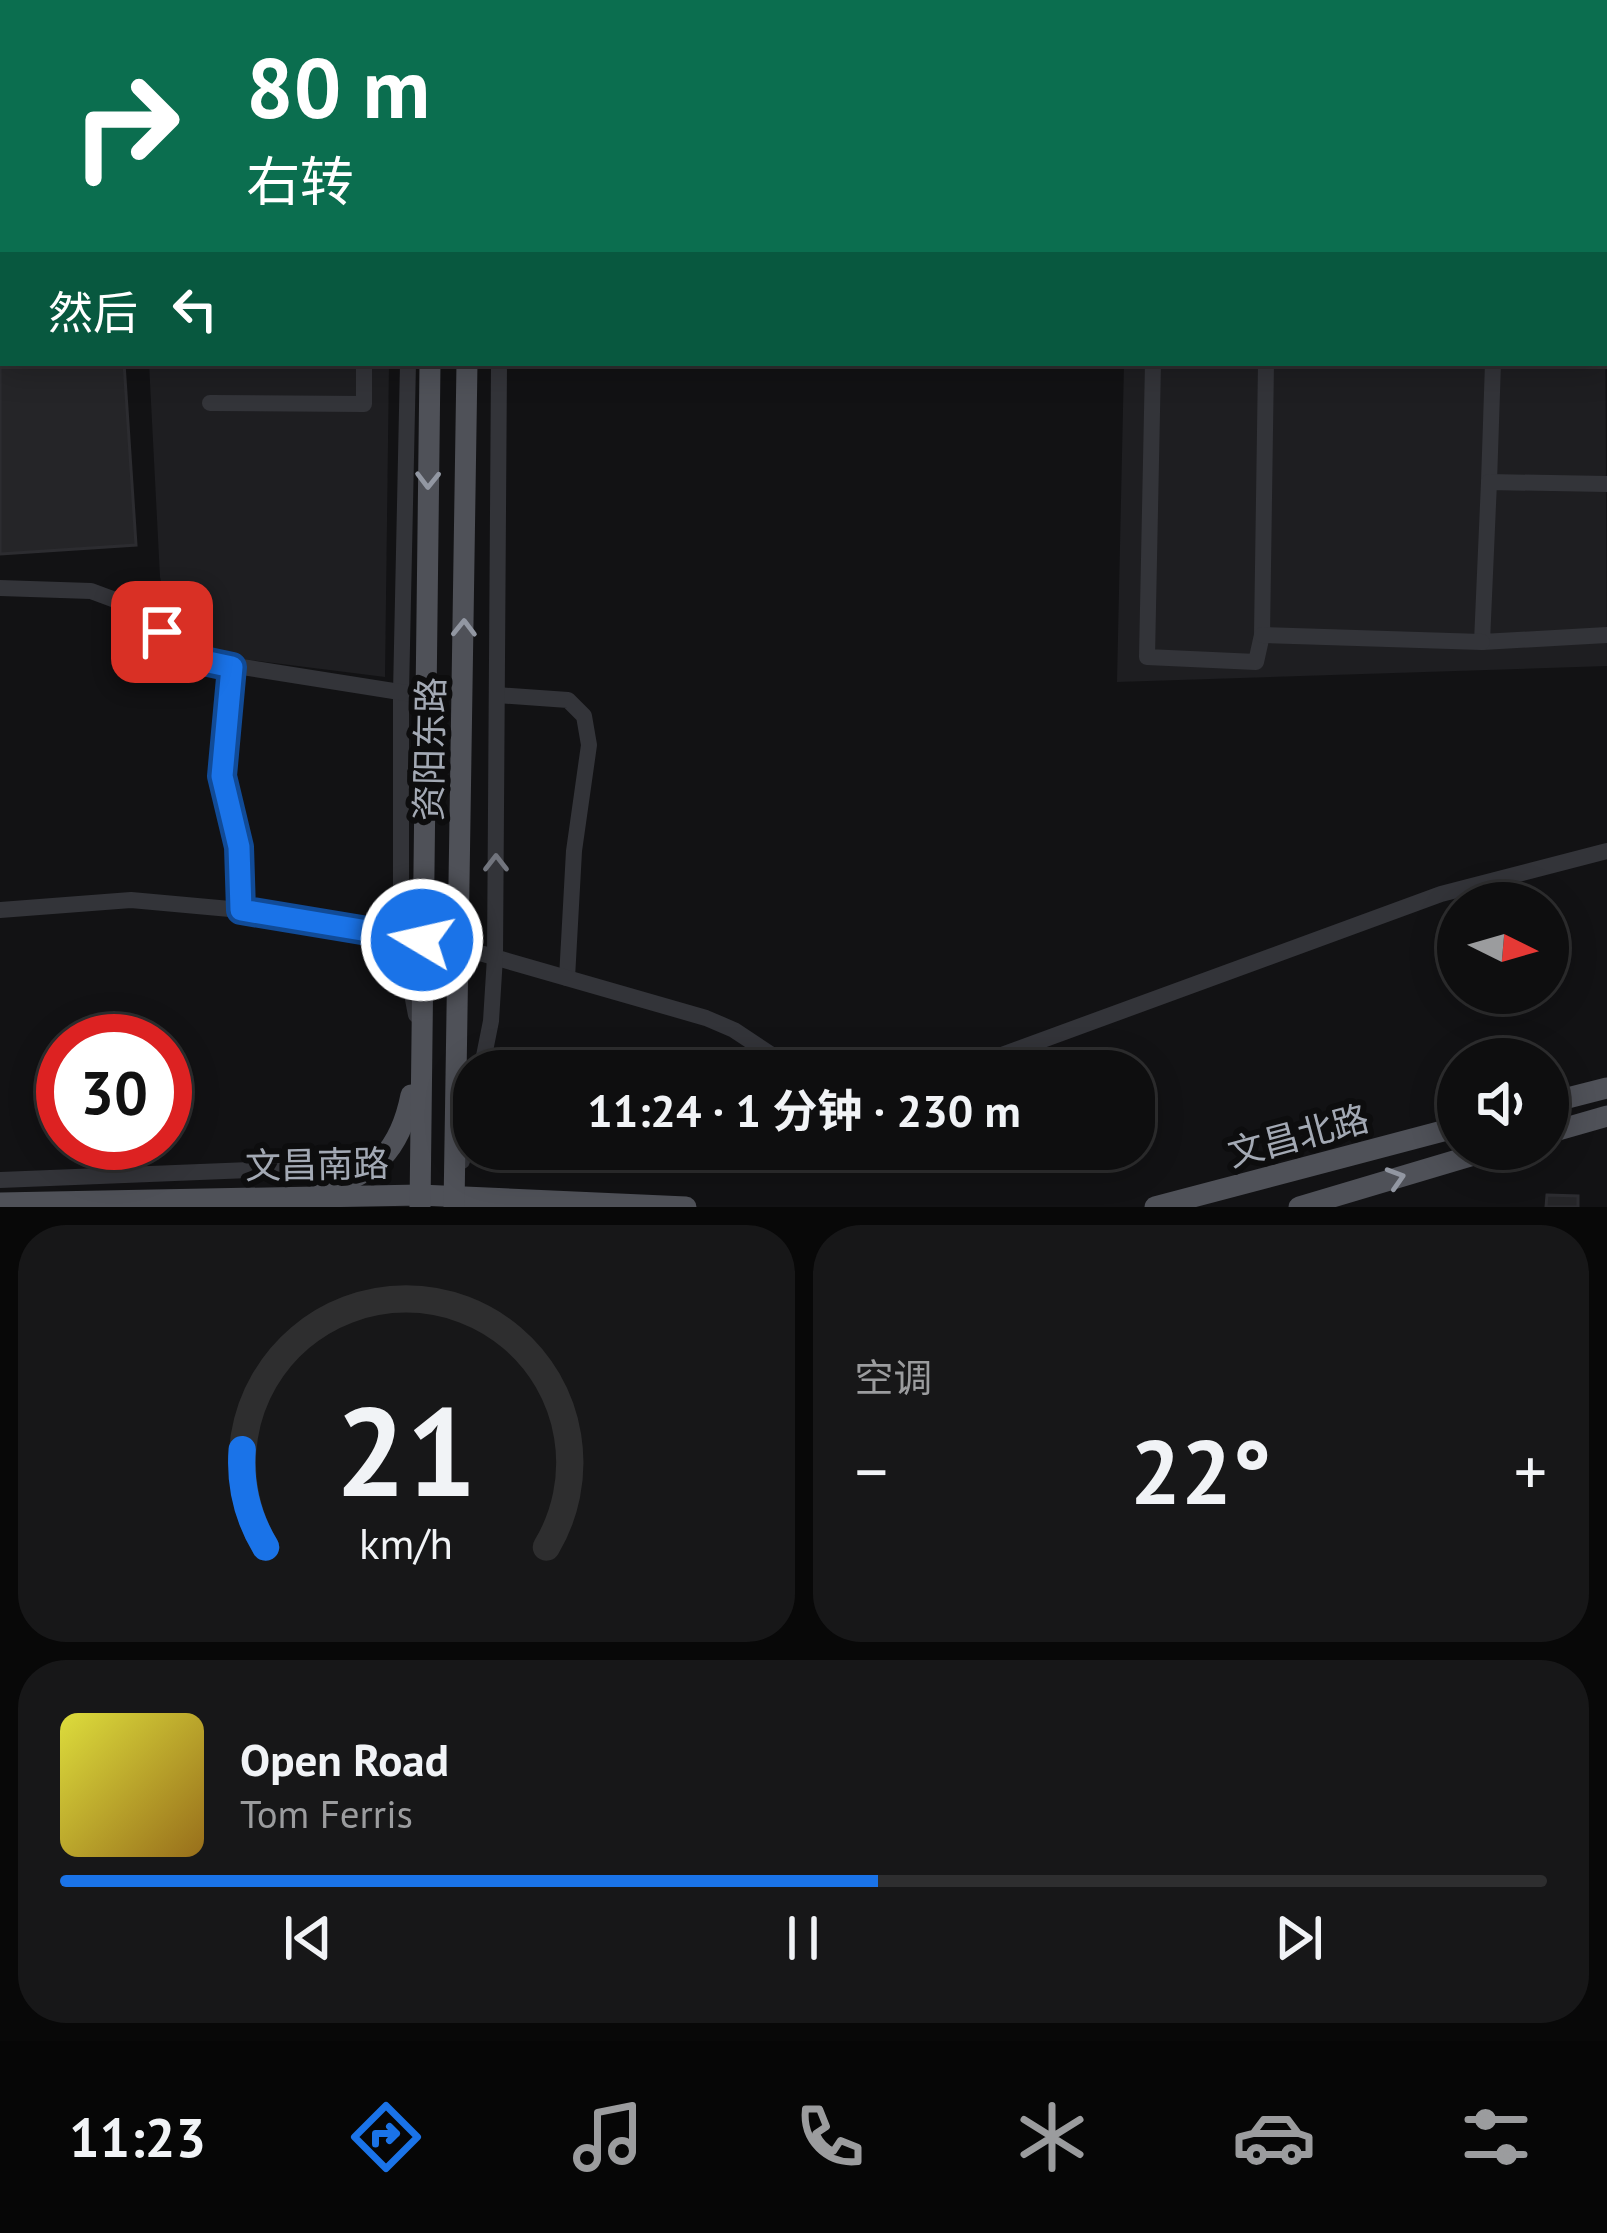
<!DOCTYPE html>
<html lang="zh">
<head>
<meta charset="utf-8">
<style>
  :root { --surface:#0e0e0f; --page:#171718; --text:#f1f3f6; --muted:#9b9c9e; --line:#2e2e2f; --accent:#1a73e8 }
  body { margin:0; font-family:"PT Sans","Noto Sans SC",sans-serif; background:var(--page); color:var(--text); height:100vh; display:flex; flex-direction:column; font-size:45px; white-space:nowrap }
  * { box-sizing:border-box; margin:0 }
  p { font-size:39px; color:var(--muted) }
  .icon { flex:none; width:66px; height:66px; fill:none; stroke:currentColor; stroke-width:2; stroke-linecap:round; stroke-linejoin:round }
  .map { position:relative; height:1207px; overflow:hidden }
  .drawer { display:flex; flex-direction:column; gap:18px; padding:18px; background:#080808; flex:1 }
  .drawer>* { flex:none }
  .top-card { position:absolute; left:0px; top:0px; width:1608px; height:366px; box-shadow:0 6px 30px #0003,0 0 0 3px var(--line); background:#0b6e4f; color:#fff; overflow:hidden }
  .needle { width:78px; rotate:95deg }
  .controls { position:absolute; left:1437px; top:882px; display:grid; gap:24px }
  .controls a { display:grid; place-items:center; width:132px; height:132px; border-radius:50%; background:var(--surface); box-shadow:0 6px 30px #0003,0 0 0 3px var(--line); font-size:60px }
  .speed { position:absolute; left:36px; top:1014px; display:flex; gap:24px; font-size:60px; font-weight:700; text-align:center }
  .speed>* { display:grid; place-content:center; width:156px; height:156px; border-radius:50%; background:var(--surface); box-shadow:0 6px 30px #0003,0 0 0 3px var(--line); line-height:1 }
  .speed .limit { border:18px solid #d22; background:#fff; color:#111 }
  .pin { position:absolute; display:grid; place-items:center; width:102px; height:102px; color:#fff; margin:-51px; border-radius:24px; box-shadow:0 6px 18px #0006 }
  .me { position:absolute; width:132px; margin:-66px; rotate:279deg; stroke-linejoin:round; filter:drop-shadow(0 0 9px #0008) }
  .turn { display:flex; align-items:center; gap:42px; height:252px; padding:0 48px; font-size:54px }
  .turn .icon { width:156px; height:156px; stroke-width:2.5 }
  .turn b { display:block; font-size:84px; line-height:102px }
  .then { display:flex; align-items:center; height:114px; padding:0 48px; background:#0003; gap:24px; font-size:45px }
  .big { font-size:90px; font-weight:700; line-height:1.1 }
  .drawer .widget { flex:1; display:flex; flex-direction:column; justify-content:center; gap:18px; min-width:0; padding:0 42px; border-radius:48px; background:var(--page) }
  .drawer .dial { align-items:center; gap:0 }
  .dial svg { height:312px; overflow:visible; fill:none; stroke:var(--line); stroke-width:7; stroke-linecap:round; text-anchor:middle }
  .dial text { fill:var(--text); stroke:none }
  .song { display:flex; align-items:center; gap:36px }
  .cover { width:144px; height:144px; border-radius:18px; background:linear-gradient(135deg,hsl(60 70% 55%),hsl(40 70% 35%)) }
  .played { height:12px; border-radius:6px; background:linear-gradient(90deg,var(--accent) 55%,var(--line) 55%) }
  .keys { display:flex; justify-content:space-around; direction:ltr }
  .heat { display:flex; justify-content:space-between; align-items:center; font-size:66px; direction:ltr }
  .drawer .tiles { flex:1; display:grid; gap:18px; grid-template-columns:1fr 1fr }
  .widget:last-child { grid-column:span 2 }
  .trip { position:absolute; left:453px; top:1050px; width:702px; height:120px; border-radius:48px; background:var(--surface); box-shadow:0 6px 30px #0003,0 0 0 3px var(--line); font-weight:700; line-height:120px; text-align:center }
  .dock { display:flex; height:192px; justify-content:space-around; align-items:center; background:#060606; color:var(--muted) }
  .dock .icon { width:84px; height:84px }
  .dock .active { color:var(--accent) }
  .dock b { font-size:54px; color:var(--text) }
  .map>svg:first-child { display:block }
  .built { fill:#1e1e21 }
  .building { fill:#252528; stroke:#2c2c30; stroke-width:3 }
  .lines { fill:none; stroke-linecap:round; stroke-linejoin:round }
  .minor { stroke:#333439; stroke-width:16 }
  .major { stroke:#4f5158; stroke-width:21 }
  .oneway { stroke:#9297a2 }
  .oneway2 { stroke:#71747d }
  .route-casing { stroke:#114b97; stroke-width:30 }
  .route { stroke:#1a73e8; stroke-width:21 }
  .labels { text-anchor:middle; dominant-baseline:central; stroke-width:12; stroke-linejoin:round; paint-order:stroke }
  .street-label { font-size:36px; fill:#a3a9b4; stroke:#0d0d0e }
</style>
</head>
<body>
<div class="map">
<svg width="1607" height="1207" viewBox="0 0 1607 1207">
  <rect width="100%" height="100%" fill="#121214"/>
  <g class="built">
    <path d="M524,0H1607V231L1605,3H524Z"/>
    <path d="M1605,284L1607,666L1117,682L1124,363H1605Z"/>
    <path d="M149,363H389L385,677L203,654L171,622L160,577Z"/>
  </g>
  <g class="building">
    <path d="M0,0H87L88,3H3L0,78Z"/>
    <path d="M142,0H363L142,3Z"/>
    <path d="M768,0H1096L768,3Z"/>
    <path d="M0,105H3L0,233Z"/>
    <path d="M0,278H3V363H124L136,545L0,554Z"/>
    <path d="M1547,1195L1578,1196V1207H1546Z"/>
  </g>
  <g class="lines">
    <g class="minor">
      <path d="M416,3V0"/>
      <path d="M503,3V0"/>
      <path d="M566,3V0"/>
      <path d="M629,3L632,0"/>
      <path d="M704,3L706,0"/>
      <path d="M747,3V0"/>
      <path d="M1127,3L1128,0"/>
      <path d="M0,96H3"/>
      <path d="M1605,241H1607"/>
      <path d="M1605,256H1607"/>
      <path d="M0,262H3"/>
      <path d="M1605,293L1607,294"/>
      <path d="M408,363L401,693V936L416,1015"/>
      <path d="M1153,363L1147,657L1256,662L1262,635L1266,363"/>
      <path d="M210,403L364,404V363"/>
      <path d="M1489,482L1493,363"/>
      <path d="M1607,484L1489,482L1482,642L1607,635"/>
      <path d="M0,588L91,591L126,604L198,660L425,696"/>
      <path d="M1262,635L1482,642"/>
      <path d="M233,667L222,776L239,847L241,910"/>
      <path d="M497,695L568,700L584,716L589,745L574,851L567,978"/>
      <path d="M0,910L131,900L241,910L410,938"/>
      <path d="M459,947L706,1018L734,1030L796,1071"/>
      <path d="M481,1071L491,1021L495,957L499,363"/>
      <path d="M958,1071L1441,894L1607,851"/>
      <path d="M462,1161L474,1104"/>
      <path d="M0,1180L373,1165"/>
    </g>
    <g class="major">
      <path d="M437,3V0"/>
      <path d="M475,3L476,0"/>
      <path d="M1548,1103L1607,1088"/>
      <path d="M1548,1133L1607,1116"/>
      <path d="M320,1191C375,1174 400,1151 411,1095"/>
      <path d="M0,1203L420,1195L686,1207"/>
      <path d="M420,1207L430,363"/>
      <path d="M454,1207L467,363"/>
      <path d="M1155,1207L1458,1127"/>
      <path d="M1299,1207L1494,1149"/>
    </g>
  </g>
  <defs><path id="oneway-chevron" d="M-2-3.5L2.5 0L-2 3.5" fill="none" stroke-width="1.6" stroke-linecap="round" stroke-linejoin="round" transform="scale(3)"/></defs>
  <g class="oneway">
    <use href="#oneway-chevron" transform="translate(428 480) rotate(91)"/>
    <use href="#oneway-chevron" transform="translate(464 628) rotate(-89)"/>
    <use href="#oneway-chevron" transform="translate(1396 1178) rotate(-17)"/>
  </g>
  <use class="oneway2" href="#oneway-chevron" transform="translate(496 863) rotate(-90)"/>
  <g class="lines">
    <defs>
      <path id="route" d="M162,632L199,660L232,667L222,776L239,847L241,910L422,940"/>
    </defs>
    <use href="#route" class="route-casing"/>
    <use href="#route" class="route"/>
  </g>
  <g class="labels">
    <g class="street-label">
      <text transform="translate(429 749) rotate(-89)">资阳东路</text>
      <text transform="translate(1298 1135) rotate(-15)">文昌北路</text>
      <text transform="translate(317 1164) rotate(-1)">文昌南路</text>
    </g>
  </g>
</svg>
<div class="controls">
<a><svg class="needle" viewBox="-14 -14 28 28"><path d="M0-13l5 13h-10z" fill="#e53935"/><path d="M0 13l5-13h-10z" fill="#9b9c9e"/></svg></a>
<a><svg class="icon" aria-label="sound" viewBox="0 0 24 24"><path d="M4 9h4l5-4v14l-5-4H4zM17 9q2 3 0 6"/></svg></a>
</div>
<div class="speed"><div class="limit">30</div></div>
<div class="pin" style="left:162px;top:632px;background:#d93025"><svg class="icon" aria-label="arrive" viewBox="0 0 24 24"><path d="M6 21V4h12l-3 4 3 4H6"/></svg></div>
<svg class="me" style="left:422px;top:940px" viewBox="-20 -20 40 40"><circle r="17" fill="#1a73e8" stroke="#fff" stroke-width="3"/><path d="M0-11L8 9 0 5-8 9z" fill="#fff"/></svg>
<div class="trip">11:24 · 1 分钟 · 230 m</div>
<div class="top-card">
<div class="turn"><svg class="icon" aria-label="right" viewBox="0 0 24 24"><path d="M7 20v-9h11M14 6l5 5-5 5"/></svg><div><b>80 m</b>右转</div></div>
<div class="then">然后<svg class="icon" aria-label="left" viewBox="0 0 24 24"><path d="M17 20v-9H6M10 6l-5 5 5 5"/></svg></div>
</div>
</div>
<section class="drawer">
<div class="tiles">
<div class="widget dial"><svg viewBox="0 0 100 80">
<path d="M14 69A42 42 0 1 1 86 69"/>
<path d="M14 69A42 42 0 0 1 8 44" stroke="#1a73e8"/>
<text x="50" y="56" font-size="32" font-weight="700">21</text>
<text x="50" y="72" font-size="11">km/h</text>
</svg></div>
<div class="widget"><p>空调</p>
<div class="heat"><a>−</a><b class="big">22°</b><a>+</a></div>
</div>
<div class="widget">
<div class="song"><i class="cover"></i><div><b>Open Road</b><p>Tom Ferris</p></div></div>
<div class="played"></div>
<div class="keys"><svg class="icon" aria-label="previous" viewBox="0 0 24 24"><path d="M18 5L8 12l10 7zM5 5v14"/></svg><svg class="icon" aria-label="pause" viewBox="0 0 24 24"><path d="M8 5v14M16 5v14"/></svg><svg class="icon" aria-label="next" viewBox="0 0 24 24"><path d="M6 5l10 7-10 7zM19 5v14"/></svg></div>
</div>
</div>
</section>
<nav class="dock">
<b>11:23</b>
<svg class="icon active" aria-label="directions" viewBox="0 0 24 24"><path d="M12 3l9 9-9 9-9-9zM9 14v-3h6M13 9l2 2-2 2"/></svg>
<svg class="icon" aria-label="music" viewBox="0 0 24 24"><path d="M9 18V5l10-2v13"/><circle cx="6" cy="18" r="3"/><circle cx="16" cy="16" r="3"/></svg>
<svg class="icon" aria-label="phone" viewBox="0 0 24 24"><path d="M5 4h4l2 5-3 2q2 4 5 5l2-3 5 2v4C11 20 4 13 5 4z"/></svg>
<svg class="icon" aria-label="climate" viewBox="0 0 24 24"><path d="M12 3v18M4 7l16 10M4 17L20 7"/></svg>
<svg class="icon" aria-label="car" viewBox="0 0 24 24"><path d="M5 17H2v-5l4-1 3-4h7l3 4 3 1v5h-3M9 17h6M6 11h13"/><circle cx="7" cy="17" r="2"/><circle cx="17" cy="17" r="2"/></svg>
<svg class="icon" aria-label="filters" viewBox="0 0 24 24"><path d="M4 7h16M4 17h16"/><circle cx="9" cy="7" r="2"/><circle cx="15" cy="17" r="2"/></svg>
</nav>
</body>
</html>
